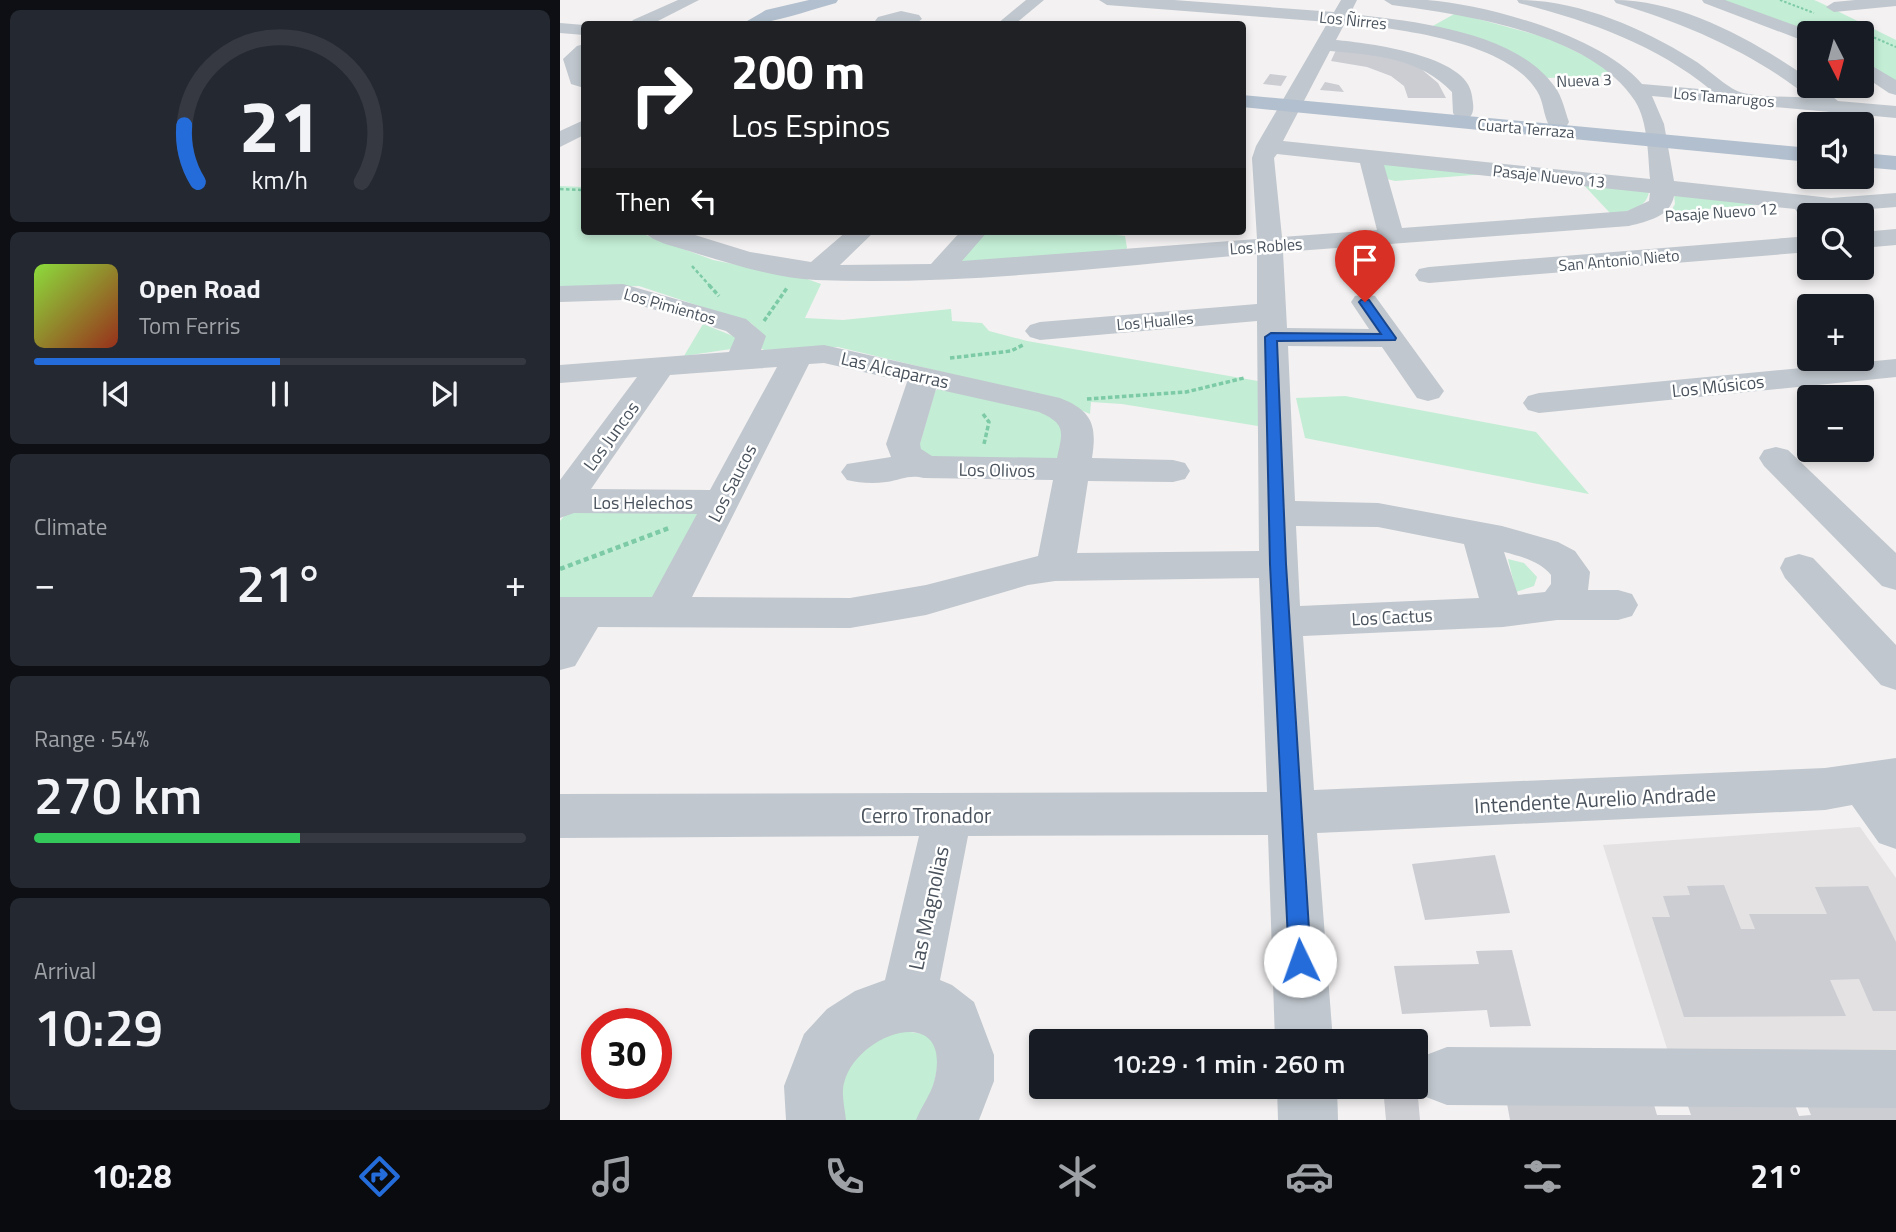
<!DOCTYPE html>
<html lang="en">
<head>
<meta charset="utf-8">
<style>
  :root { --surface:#171b24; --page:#242831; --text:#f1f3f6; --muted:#9ea1a6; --line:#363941; --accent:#246cda }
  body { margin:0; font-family:"Titillium Web",sans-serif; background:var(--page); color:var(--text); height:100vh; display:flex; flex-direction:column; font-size:26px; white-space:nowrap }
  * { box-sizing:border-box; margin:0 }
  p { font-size:23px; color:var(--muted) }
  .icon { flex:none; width:38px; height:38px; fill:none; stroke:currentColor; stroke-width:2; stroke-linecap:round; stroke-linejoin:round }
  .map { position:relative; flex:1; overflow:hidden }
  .panel { display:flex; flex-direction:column; gap:10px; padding:10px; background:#0d0f14; width:560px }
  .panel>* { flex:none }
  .guide { position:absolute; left:21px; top:21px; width:665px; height:214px; border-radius:7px; box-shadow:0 4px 10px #0003; background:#202124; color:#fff; overflow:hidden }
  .needle { width:46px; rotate:174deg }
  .controls { position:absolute; left:1237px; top:21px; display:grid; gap:14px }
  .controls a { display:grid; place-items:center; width:77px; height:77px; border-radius:7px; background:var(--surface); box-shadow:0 4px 10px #0003; font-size:35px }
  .speed { position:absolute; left:21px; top:1008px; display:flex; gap:14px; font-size:35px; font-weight:700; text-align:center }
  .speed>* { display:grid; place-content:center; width:91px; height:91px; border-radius:50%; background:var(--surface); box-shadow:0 4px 10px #0003; line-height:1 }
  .speed .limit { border:10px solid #d22; background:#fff; color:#111 }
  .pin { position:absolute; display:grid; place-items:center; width:60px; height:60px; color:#fff; margin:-72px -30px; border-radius:50% 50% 50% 0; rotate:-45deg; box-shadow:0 0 7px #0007 }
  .pin .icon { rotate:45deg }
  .me { position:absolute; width:77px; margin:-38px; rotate:357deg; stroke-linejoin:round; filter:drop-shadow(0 0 5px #0008) }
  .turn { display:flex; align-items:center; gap:24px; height:147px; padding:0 35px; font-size:32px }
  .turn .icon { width:91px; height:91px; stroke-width:2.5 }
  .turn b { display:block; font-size:49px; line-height:60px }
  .then { display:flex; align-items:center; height:66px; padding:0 35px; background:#0003; gap:14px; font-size:26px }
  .big { font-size:52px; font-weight:600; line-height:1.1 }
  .panel .card { flex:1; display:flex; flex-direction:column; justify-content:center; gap:10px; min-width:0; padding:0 24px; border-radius:10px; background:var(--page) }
  .panel .dial { align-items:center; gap:0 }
  .dial svg { height:182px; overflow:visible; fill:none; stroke:var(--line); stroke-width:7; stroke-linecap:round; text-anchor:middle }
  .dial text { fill:var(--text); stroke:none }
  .song { display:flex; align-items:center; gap:21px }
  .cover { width:84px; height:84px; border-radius:10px; background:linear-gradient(135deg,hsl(90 70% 55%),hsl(10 70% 35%)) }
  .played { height:7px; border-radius:4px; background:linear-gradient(90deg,var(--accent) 50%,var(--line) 50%) }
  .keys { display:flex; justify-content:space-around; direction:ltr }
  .heat { display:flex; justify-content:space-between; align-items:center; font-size:38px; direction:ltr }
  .charge { height:10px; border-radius:5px; background:linear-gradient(90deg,#34c759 54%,var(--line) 0) }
  .trip { position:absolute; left:469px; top:1029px; width:399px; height:70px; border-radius:7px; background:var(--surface); box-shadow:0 4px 10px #0003; font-weight:600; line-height:70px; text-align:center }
  .menu { display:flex; height:112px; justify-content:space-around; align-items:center; background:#090b0e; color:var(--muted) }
  .menu .icon { width:49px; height:49px }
  .menu .selected { color:var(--accent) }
  .menu b { font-size:32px; color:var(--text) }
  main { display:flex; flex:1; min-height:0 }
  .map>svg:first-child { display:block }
  .education { fill:#e4e2e2 }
  .green { fill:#c3edd5 }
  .building { fill:#cbcdd3 }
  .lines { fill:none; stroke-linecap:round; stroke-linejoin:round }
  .path-far3 { stroke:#7ccaa6; stroke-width:2; stroke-dasharray:2.5 2; stroke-linecap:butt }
  .path-far2 { stroke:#7ccaa6; stroke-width:2.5; stroke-dasharray:3.5 2.5; stroke-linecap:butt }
  .path-far1 { stroke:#7ccaa6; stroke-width:3.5; stroke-dasharray:4.5 2.5; stroke-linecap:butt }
  .path { stroke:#7ccaa6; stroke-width:4.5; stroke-dasharray:5 3.5; stroke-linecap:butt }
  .minor { fill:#c0c7ce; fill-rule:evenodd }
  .major { fill:#b2bfce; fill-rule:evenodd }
  .route { fill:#246cda; stroke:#17468e; stroke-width:2 }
  .labels { text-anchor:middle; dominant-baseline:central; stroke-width:5; stroke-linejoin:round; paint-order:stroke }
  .far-street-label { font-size:16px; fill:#4a535d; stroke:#fff }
  .street-label { font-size:18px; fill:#4a535d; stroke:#fff }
  .near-street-label { font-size:21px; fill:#4a535d; stroke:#fff }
</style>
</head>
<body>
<main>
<section class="panel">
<div class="card dial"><svg viewBox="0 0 100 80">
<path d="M14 69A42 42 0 1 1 86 69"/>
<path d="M14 69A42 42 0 0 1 8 44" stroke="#246cda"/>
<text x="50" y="56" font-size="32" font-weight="700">21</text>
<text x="50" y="72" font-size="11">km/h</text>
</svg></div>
<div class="card">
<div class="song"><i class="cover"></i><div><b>Open Road</b><p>Tom Ferris</p></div></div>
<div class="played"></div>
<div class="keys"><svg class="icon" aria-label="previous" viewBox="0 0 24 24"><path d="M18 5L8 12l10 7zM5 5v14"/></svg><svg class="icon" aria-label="pause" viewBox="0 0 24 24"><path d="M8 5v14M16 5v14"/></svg><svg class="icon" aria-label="next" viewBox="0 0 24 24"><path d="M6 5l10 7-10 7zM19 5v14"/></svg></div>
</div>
<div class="card"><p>Climate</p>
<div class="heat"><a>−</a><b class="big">21°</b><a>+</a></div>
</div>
<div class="card"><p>Range · 54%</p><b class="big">270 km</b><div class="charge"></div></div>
<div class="card"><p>Arrival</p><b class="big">10:29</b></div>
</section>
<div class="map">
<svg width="1336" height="1120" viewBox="0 0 1336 1120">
  <rect width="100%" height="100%" fill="#f3f1f1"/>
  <path class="education" d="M1300,827L1336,878V1060L1110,1058L1043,845Z"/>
  <g class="green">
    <path d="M1156,0H1254L1261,3L1336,40V84L1302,62V33H1250Z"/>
    <path d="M896,13L988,38L1029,58L1056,76L984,78L871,27Z"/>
    <path d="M823,164L926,174L835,181L827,179Z"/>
    <path d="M1020,181L1089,189C1089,209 1067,211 1051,214Z"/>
    <path d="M0,186L24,187V231H75L153,260L247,279L261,284L245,318L283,320L391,309L392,321L422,323L429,331L467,341L698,381V426L562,404L531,402L530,414L492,398L278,347L204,350L199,347L195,327L191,323L79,286L0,289Z"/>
    <path d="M1114,194L1202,204L1113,212L1111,211L1115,204Z"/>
    <path d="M421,231H522L565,236L567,248L564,251L399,265Z"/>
    <path d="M143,324L178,338L171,349L124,356Z"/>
    <path d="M378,389L485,412L504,423L500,463L383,464L358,450L375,391Z"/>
    <path d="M785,396L976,432L1029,494L745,438L736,398Z"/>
    <path d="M18,509H135L144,516L100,594L85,602H0V521L5,515Z"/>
    <path d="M948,559L964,563L977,577L974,586L956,592Z"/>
    <path d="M311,1026L383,1037L367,1120H274L270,1105Z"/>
  </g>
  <g class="building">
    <path d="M776,50L827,56L860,68L878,83L886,98H848L844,86L831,76L807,67L771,61Z"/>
    <path d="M710,74L727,76L721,86L703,84Z"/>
    <path d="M765,82L779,85L784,92L760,90Z"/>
    <path d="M935,855L950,913L865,920L852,864Z"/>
    <path d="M1164,885L1181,929H1195L1189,914H1267L1255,887L1308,886L1336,942V1011H1313L1299,979L1270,980L1286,1016L1124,1017L1092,917H1110L1103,896L1130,895L1127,886Z"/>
    <path d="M952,950L971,1026L930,1027L927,1010L842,1014L834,966L919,964L916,951Z"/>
    <path d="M823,1087H857L860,1120H826Z"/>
    <path d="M1125,1097H1232L1239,1116L1251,1115L1244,1098L1336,1097V1120H950L946,1098H1092L1097,1115H1131Z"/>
  </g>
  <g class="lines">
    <g class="path-far3">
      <path d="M1220,0L1254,13"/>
      <path d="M1285,25L1336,47"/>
    </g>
    <g class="path-far2">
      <path d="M0,189L24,190"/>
      <path d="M132,266L150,286"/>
    </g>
    <g class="path-far1">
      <path d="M149,285L159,296"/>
      <path d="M204,321L227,288"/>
      <path d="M390,358L451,351L463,345"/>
      <path d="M527,399L626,392L684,378"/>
      <path d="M423,414L429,422L424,444"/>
    </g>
    <path class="path" d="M0,569L109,528"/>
    <g class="minor">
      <path d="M118,0H139L92,24H70L73,20Z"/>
      <path d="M466,0H484L455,24H437Z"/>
      <path d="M539,0H614L774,12L781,0H797L790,14C852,21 956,31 995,87C1002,96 1005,111 1009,122L1006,127H990C983,116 984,102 977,91C947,41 838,29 785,23L776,40C807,43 909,55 912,96C913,104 915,111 910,117H896L893,113L892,92C860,58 815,55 770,51L723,141L1090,179C1088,156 1088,121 1075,101C1031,33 906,15 832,5L824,0C838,0 853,0 867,0C929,5 1041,36 1082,84L1151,90C1095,44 1028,21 959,3L957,0C1018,0 1080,27 1132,59C1146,67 1167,88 1180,92C1199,98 1230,96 1250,98C1192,52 1126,24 1056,3L1054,0C1123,0 1194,41 1250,79V86H1259L1278,101L1336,106V118L1092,96L1104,124L1114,181L1271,198L1336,193V207L1246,214L1237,212L1235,209L1114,196C1110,217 1088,221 1069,226L723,252L727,328L809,329L791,302L795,296L805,294L815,296L884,391L879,398L868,401L857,398L822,347L728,346L735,501L818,503L942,526L998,542L1015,551L1030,572L1028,590H1058L1072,594L1078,605L1072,616L1058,620H997L943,627L743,636L754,790L1265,768L1336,758V849L1319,843L1292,805L1265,810L757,833L773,1041H715L708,835L408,836L380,980L392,985L414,1002L434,1055V1081L419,1120H356C361,1107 371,1094 374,1082C395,1001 297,1031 284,1083C281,1094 285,1109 286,1120H226L224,1086L244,1034L267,1009L295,991L325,980L359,836L0,838V794L707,792L699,578L495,581L468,585L366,615L290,628L38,627L15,666L0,670V597H92L137,514L14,513L0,518V480L77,377L0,383V365L169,352L175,338L166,331L62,300L0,302V286L63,284L186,319L206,336L201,350L264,345L500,398C533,411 537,426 532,458L613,460L625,463L630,471L625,479L613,482L528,481L517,553L699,551L697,321L480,340L470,337L465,331L470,325L480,322L697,304V254C552,266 401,286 256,280C216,278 171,264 132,252C118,247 93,243 84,231H122L190,252L251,262L287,231H315L280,265L371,264L401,231H428L402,261L697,239L692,158L696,146L768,22L547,5ZM717,154L800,163L817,230L722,237L714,158ZM824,165L1090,193L1089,201L1067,211L842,228ZM264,363L347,382L326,444L331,457L287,464L281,472L287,480C299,483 313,484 326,482C341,480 349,474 364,478L493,480L478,556L366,585L290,598L132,597L249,364ZM217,367L150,490L31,489L110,375ZM376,389L479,412C506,424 503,431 497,458L372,456L361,449L360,444ZM736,526L818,527L904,544L919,598L740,606ZM944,552C960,556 981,562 991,575V584L985,592L958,595Z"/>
      <path d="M1142,0H1165L1256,33H1250V42L1244,41L1144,3Z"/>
      <path d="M1295,0H1336V6L1274,12L1266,7L1274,2Z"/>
      <path d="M341,11L359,15L362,19L355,24H318L315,21L318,17Z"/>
      <path d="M0,23L24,25V35L0,33Z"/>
      <path d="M24,44V58L22,61L24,88L11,84L3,59L17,46Z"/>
      <path d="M1302,60L1336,80V95L1329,93L1302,75Z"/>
      <path d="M24,120V135L0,147V131Z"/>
      <path d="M1336,229V245L1302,248V232Z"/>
      <path d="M1250,236V252L869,283L859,281L855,275L859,269L869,267Z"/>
      <path d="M1336,359V377L979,413L968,410L963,403L968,396L979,393Z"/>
      <path d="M1216,447L1228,450L1336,553V590L1322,586L1204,466L1199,458L1204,450Z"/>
      <path d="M1239,554L1253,558L1336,645V690L1321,685L1225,578L1220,568L1225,558Z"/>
      <path d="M887,1047L1336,1050V1108L887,1105L866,1097L858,1076L866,1055Z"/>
      <path d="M717,1087H777L778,1120H718Z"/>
    </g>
    <g class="major">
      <path d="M249,0H278L276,3C250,10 206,26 182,24L206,10Z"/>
      <path d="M682,95L1250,148V162L682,107Z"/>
      <path d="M1302,153L1336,156V170L1302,167Z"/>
    </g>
  </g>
  <path class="route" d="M801,300H809L836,338L835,340L717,341L726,564L751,961L748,969L740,973L732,969L729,961L710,564L705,337L711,333L821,334L799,302Z"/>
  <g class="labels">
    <g class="far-street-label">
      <text transform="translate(793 20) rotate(6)">Los Ñirres</text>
      <text transform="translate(1024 80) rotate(-2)">Nueva 3</text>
      <text transform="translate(1164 97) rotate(5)">Los Tamarugos</text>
      <text transform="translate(966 128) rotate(5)">Cuarta Terraza</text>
      <text transform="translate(989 176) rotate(6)">Pasaje Nuevo 13</text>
      <text transform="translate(1161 212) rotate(-4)">Pasaje Nuevo 12</text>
      <text transform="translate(706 246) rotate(-4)">Los Robles</text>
      <text transform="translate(1059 260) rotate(-5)">San Antonio Nieto</text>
      <text transform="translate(110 306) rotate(16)">Los Pimientos</text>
      <text transform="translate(595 321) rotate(-5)">Los Hualles</text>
    </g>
    <g class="street-label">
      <text transform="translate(335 370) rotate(13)">Las Alcaparras</text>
      <text transform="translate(1158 386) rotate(-6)">Los Músicos</text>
      <text transform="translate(51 436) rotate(-54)">Los Juncos</text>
      <text transform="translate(437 470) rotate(1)">Los Olivos</text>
      <text transform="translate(172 483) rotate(-63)">Los Saucos</text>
      <text x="83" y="502">Los Helechos</text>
      <text transform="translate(832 617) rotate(-3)">Los Cactus</text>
    </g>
    <g class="near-street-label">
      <text transform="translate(1035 799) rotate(-3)">Intendente Aurelio Andrade</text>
      <text x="366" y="815">Cerro Tronador</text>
      <text transform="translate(368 908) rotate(-78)">Las Magnolias</text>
    </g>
  </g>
</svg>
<div class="controls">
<a><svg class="needle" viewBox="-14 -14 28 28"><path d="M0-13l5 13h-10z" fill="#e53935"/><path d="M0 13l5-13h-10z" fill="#9ea1a6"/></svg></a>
<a><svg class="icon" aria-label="sound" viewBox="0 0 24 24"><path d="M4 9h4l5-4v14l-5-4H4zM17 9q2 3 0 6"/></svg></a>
<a><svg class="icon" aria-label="search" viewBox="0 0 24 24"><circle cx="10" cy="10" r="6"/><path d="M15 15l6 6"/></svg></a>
<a>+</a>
<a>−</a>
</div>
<div class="speed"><div class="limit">30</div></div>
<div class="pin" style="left:805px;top:302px;background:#d93025"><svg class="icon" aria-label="arrive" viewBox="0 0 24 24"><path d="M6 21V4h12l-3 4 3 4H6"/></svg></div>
<svg class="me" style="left:740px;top:961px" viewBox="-20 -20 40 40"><circle r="19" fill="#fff"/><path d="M0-13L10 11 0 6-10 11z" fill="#246cda"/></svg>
<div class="trip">10:29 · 1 min · 260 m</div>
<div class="guide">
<div class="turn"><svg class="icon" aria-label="right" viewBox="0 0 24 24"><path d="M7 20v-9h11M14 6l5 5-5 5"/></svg><div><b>200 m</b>Los Espinos</div></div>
<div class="then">Then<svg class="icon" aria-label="left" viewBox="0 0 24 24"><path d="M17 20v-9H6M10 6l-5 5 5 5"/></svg></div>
</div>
</div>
</main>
<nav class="menu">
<b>10:28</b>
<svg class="icon selected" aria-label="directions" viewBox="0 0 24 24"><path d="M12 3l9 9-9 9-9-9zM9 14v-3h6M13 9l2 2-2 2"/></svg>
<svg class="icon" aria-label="music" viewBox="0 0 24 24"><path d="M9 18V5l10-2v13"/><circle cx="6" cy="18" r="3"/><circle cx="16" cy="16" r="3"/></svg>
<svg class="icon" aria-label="phone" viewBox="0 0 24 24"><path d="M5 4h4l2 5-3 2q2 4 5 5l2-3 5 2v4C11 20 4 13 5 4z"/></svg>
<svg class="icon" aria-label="climate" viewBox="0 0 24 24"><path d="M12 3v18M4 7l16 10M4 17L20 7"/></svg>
<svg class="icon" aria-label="car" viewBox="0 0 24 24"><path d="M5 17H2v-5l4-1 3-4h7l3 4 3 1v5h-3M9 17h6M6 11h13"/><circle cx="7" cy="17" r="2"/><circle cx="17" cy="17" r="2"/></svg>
<svg class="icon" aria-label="filters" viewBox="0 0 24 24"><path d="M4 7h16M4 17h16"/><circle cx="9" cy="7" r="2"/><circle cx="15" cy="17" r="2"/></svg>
<b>21°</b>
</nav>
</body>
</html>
